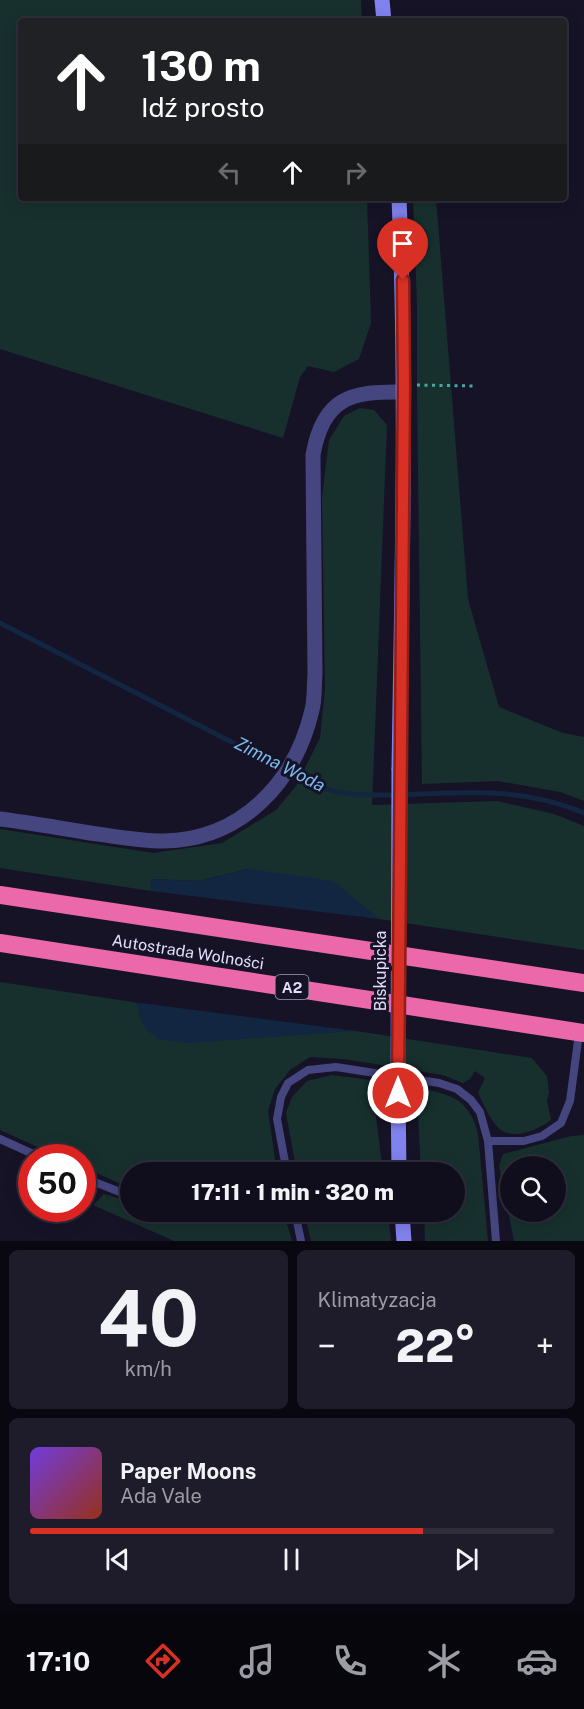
<!DOCTYPE html>
<html lang="pl">
<head>
<meta charset="utf-8">
<style>
  :root { --surface:#100e1d; --page:#1e1c2a; --text:#f1f3f6; --muted:#9c9ca4; --line:#302e3b; --accent:#d93025 }
  body { margin:0; font-family:"Public Sans",sans-serif; background:var(--page); color:var(--text); height:100vh; display:flex; flex-direction:column; font-size:22px; white-space:nowrap }
  * { box-sizing:border-box; margin:0 }
  p { font-size:20px; color:var(--muted) }
  .icon { flex:none; width:33px; height:33px; fill:none; stroke:currentColor; stroke-width:2; stroke-linecap:round; stroke-linejoin:round }
  .map { position:relative; height:1241px; overflow:hidden }
  .drawer { display:flex; flex-direction:column; gap:9px; padding:9px; background:#090810; flex:1 }
  .drawer>* { flex:none }
  .hud { position:absolute; left:18px; top:18px; width:549px; height:183px; border-radius:6px; box-shadow:0 3px 15px #0003,0 0 0 2px var(--line); background:#202124; color:#fff; overflow:hidden }
  .fabs { position:absolute; left:500px; top:1156px; display:grid; gap:12px }
  .fabs a { display:grid; place-items:center; width:66px; height:66px; border-radius:50%; background:var(--surface); box-shadow:0 3px 15px #0003,0 0 0 2px var(--line); font-size:30px }
  .speed { position:absolute; left:18px; top:1144px; display:flex; gap:12px; font-size:30px; font-weight:700; text-align:center }
  .speed>* { display:grid; place-content:center; width:78px; height:78px; border-radius:50%; background:var(--surface); box-shadow:0 3px 15px #0003,0 0 0 2px var(--line); line-height:1 }
  .speed .limit { border:9px solid #d22; background:#fff; color:#111 }
  .pin { position:absolute; display:grid; place-items:center; width:51px; height:51px; color:#fff; margin:-62px -26px; border-radius:50% 50% 50% 0; rotate:-45deg; box-shadow:0 0 6px #0007 }
  .pin .icon { rotate:45deg }
  .me { position:absolute; width:66px; margin:-33px; rotate:0deg; stroke-linejoin:round; filter:drop-shadow(0 0 4px #0008) }
  .turn { display:flex; align-items:center; gap:21px; height:126px; padding:0 24px; font-size:27px }
  .turn .icon { width:78px; height:78px; stroke-width:2.5 }
  .turn b { display:block; font-size:42px; line-height:51px }
  .lanes { display:flex; align-items:center; height:57px; padding:0 24px; background:#0003; justify-content:center; gap:30px; direction:ltr }
  .lanes .off { opacity:.35 }
  .big { font-size:45px; font-weight:800; line-height:1.1 }
  .drawer .widget { flex:1; display:flex; flex-direction:column; justify-content:center; gap:9px; min-width:0; padding:0 21px; border-radius:9px; background:var(--page) }
  .drawer .dial { align-items:center; gap:0 }
  .dial b { font-size:78px; line-height:1 }
  .song { display:flex; align-items:center; gap:18px }
  .cover { width:72px; height:72px; border-radius:9px; background:linear-gradient(135deg,hsl(260 70% 55%),hsl(10 70% 35%)) }
  .played { height:6px; border-radius:3px; background:linear-gradient(90deg,var(--accent) 75%,var(--line) 75%) }
  .keys { display:flex; justify-content:space-around; direction:ltr }
  .heat { display:flex; justify-content:space-between; align-items:center; font-size:33px; direction:ltr }
  .drawer .tiles { flex:1; display:grid; gap:9px; grid-template-columns:1fr 1fr }
  .widget:last-child { grid-column:span 2 }
  .trip { position:absolute; left:120px; top:1162px; width:345px; height:60px; border-radius:30px; background:var(--surface); box-shadow:0 3px 15px #0003,0 0 0 2px var(--line); font-weight:800; line-height:60px; text-align:center }
  .tab-bar { display:flex; height:96px; justify-content:space-around; align-items:center; background:#06060c; color:var(--muted) }
  .tab-bar .icon { width:42px; height:42px }
  .tab-bar .current { color:var(--accent) }
  .tab-bar b { font-size:27px; color:var(--text) }
  .map>svg:first-child { display:block }
  .green { fill:#17302e; fill-rule:evenodd }
  .water { fill:#122541 }
  .lines { fill:none; stroke-linecap:round; stroke-linejoin:round }
  .stream { stroke:#122541; stroke-width:5 }
  .path { stroke:#41aba2; stroke-width:3; stroke-dasharray:3 4.5; stroke-linecap:butt }
  .lane { stroke:#45457f; stroke-width:8 }
  .street { stroke:#45457f; stroke-width:15 }
  .secondary { stroke:#8182ee; stroke-width:15 }
  .highway { stroke:#eb68ab; stroke-width:18 }
  .secondary-bridge { stroke:#8182ee; stroke-width:15 }
  .route-casing { stroke:#8d1f18; stroke-width:15 }
  .route { stroke:#d93025; stroke-width:10 }
  .labels { text-anchor:middle; dominant-baseline:central; stroke-width:6; stroke-linejoin:round; paint-order:stroke }
  .shield { fill:#161327; stroke:#a3a1bb; stroke-width:1.5 }
  .shield-label { font-size:15px; font-weight:bold; fill:#e0defa }
  .street-label { font-size:16px; fill:#e0defa; stroke:#161327 }
  .water-label { font-size:18px; font-style:italic; fill:#79bbed; stroke:#161327 }
</style>
</head>
<body>
<div class="map">
<svg width="584" height="1241" viewBox="0 0 584 1241">
  <rect width="100%" height="100%" fill="#161327"/>
  <g class="green">
    <path d="M0,0H361L362,21H21V198H367L371,323L359,359L334,372L308,366L300,377L283,438L0,349Z"/>
    <path d="M413,198H436L468,599L499,707L563,733L584,737V801L560,792L498,781L422,784L417,392V304Z"/>
    <path d="M360,408L374,410L387,425L372,805L497,801L554,814L584,826V950L379,919L358,903L248,869L199,881L151,879V891L0,868V829L153,853L222,843L276,810L296,786L320,738L325,689L322,497L329,440L344,416Z"/>
    <path d="M0,982L133,1002L138,1005L140,1018L356,1031L532,1058L547,1076L549,1092L547,1101L551,1120C539,1129 515,1140 501,1130C492,1124 483,1103 478,1093L485,1078L475,1071L470,1079L463,1083L443,1075L344,1059L310,1057L290,1070L275,1089L268,1111L277,1173H130V1188L83,1167L82,1158H62L0,1130Z"/>
    <path d="M332,1075C359,1079 441,1086 460,1102C470,1110 475,1122 478,1134L488,1241H425L424,1212H454V1173H421L417,1096L375,1090L373,1093L383,1173H297L286,1113L292,1097L307,1081Z"/>
    <path d="M584,1135V1241H514L499,1166L503,1154L571,1136ZM510,1167H555V1212H510Z"/>
    <path d="M104,1194L130,1202V1212H163L211,1219L280,1212L288,1227L292,1241H174L93,1205Z"/>
    <path d="M304,1212H388L391,1241H311Z"/>
  </g>
  <g class="water">
    <path d="M248,869L333,881L379,919L151,891L150,879L199,881Z"/>
    <path d="M133,1002L356,1031L187,1043L158,1039L146,1029L140,1018L138,1005Z"/>
  </g>
  <g class="lines">
    <path class="stream" d="M0,623L319,787C352,798 386,795 420,794C478,792 529,789 584,813"/>
    <path class="path" d="M417,385L473,386"/>
    <g class="lane">
      <path d="M0,1139L42,1158"/>
      <path d="M488,1141H524L542,1136L561,1123L570,1101L579,1033"/>
      <path d="M287,1173L277,1119L281,1097L288,1083L308,1070L336,1067L439,1083L457,1089L471,1100L480,1112L488,1141L496,1241"/>
      <path d="M82,1177L130,1196"/>
      <path d="M295,1212L301,1241"/>
    </g>
    <path class="street" d="M0,819C30,823 60,828 90,833C114,836 139,841 163,841C241,840 295,783 312,710C315,699 314,686 315,674L313,455C323,398 350,391 403,392"/>
    <g class="secondary">
      <path d="M382,0L384,21"/>
      <path d="M399,198C407,388 402,579 399,769"/>
      <path d="M398,1093L399,1173"/>
      <path d="M402,1212L404,1241"/>
    </g>
    <g class="highway">
      <path d="M0,895L584,983"/>
      <path d="M0,943L584,1033"/>
    </g>
    <path class="secondary-bridge" d="M398,1093L399,769"/>
  </g>
  <g class="lines">
    <defs>
      <path id="route" d="M398,1093L404,386L403,280"/>
    </defs>
    <use href="#route" class="route-casing"/>
    <use href="#route" class="route"/>
  </g>
  <g class="labels">
    <rect class="shield" x="275.5" y="975" width="33" height="24" rx="4.5"/>
    <g class="shield-label">
      <text x="292" y="987">A2</text>
    </g>
    <g class="street-label">
      <text transform="translate(188 952) rotate(9)">Autostrada Wolności</text>
      <text transform="translate(380 971) rotate(-90)">Biskupicka</text>
    </g>
    <g class="water-label">
      <text transform="translate(280 764) rotate(27)">Zimna Woda</text>
    </g>
  </g>
</svg>
<div class="fabs">
<a><svg class="icon" aria-label="search" viewBox="0 0 24 24"><circle cx="10" cy="10" r="6"/><path d="M15 15l6 6"/></svg></a>
</div>
<div class="speed"><div class="limit">50</div></div>
<div class="pin" style="left:403px;top:280px;background:#d93025"><svg class="icon" aria-label="arrive" viewBox="0 0 24 24"><path d="M6 21V4h12l-3 4 3 4H6"/></svg></div>
<svg class="me" style="left:398px;top:1093px" viewBox="-20 -20 40 40"><circle r="17" fill="#d93025" stroke="#fff" stroke-width="3"/><path d="M0-11L8 9 0 5-8 9z" fill="#fff"/></svg>
<div class="trip">17:11 · 1 min · 320 m</div>
<div class="hud">
<div class="turn"><svg class="icon" aria-label="ahead" viewBox="0 0 24 24"><path d="M12 20V5M6 11l6-6 6 6"/></svg><div><b>130 m</b>Idź prosto</div></div>
<div class="lanes"><svg class="icon off" aria-label="left" viewBox="0 0 24 24"><path d="M17 20v-9H6M10 6l-5 5 5 5"/></svg><svg class="icon" aria-label="ahead" viewBox="0 0 24 24"><path d="M12 20V5M6 11l6-6 6 6"/></svg><svg class="icon off" aria-label="right" viewBox="0 0 24 24"><path d="M7 20v-9h11M14 6l5 5-5 5"/></svg></div>
</div>
</div>
<section class="drawer">
<div class="tiles">
<div class="widget dial"><b>40</b><p>km/h</p></div>
<div class="widget"><p>Klimatyzacja</p>
<div class="heat"><a>−</a><b class="big">22°</b><a>+</a></div>
</div>
<div class="widget">
<div class="song"><i class="cover"></i><div><b>Paper Moons</b><p>Ada Vale</p></div></div>
<div class="played"></div>
<div class="keys"><svg class="icon" aria-label="previous" viewBox="0 0 24 24"><path d="M18 5L8 12l10 7zM5 5v14"/></svg><svg class="icon" aria-label="pause" viewBox="0 0 24 24"><path d="M8 5v14M16 5v14"/></svg><svg class="icon" aria-label="next" viewBox="0 0 24 24"><path d="M6 5l10 7-10 7zM19 5v14"/></svg></div>
</div>
</div>
</section>
<nav class="tab-bar">
<b>17:10</b>
<svg class="icon current" aria-label="directions" viewBox="0 0 24 24"><path d="M12 3l9 9-9 9-9-9zM9 14v-3h6M13 9l2 2-2 2"/></svg>
<svg class="icon" aria-label="music" viewBox="0 0 24 24"><path d="M9 18V5l10-2v13"/><circle cx="6" cy="18" r="3"/><circle cx="16" cy="16" r="3"/></svg>
<svg class="icon" aria-label="phone" viewBox="0 0 24 24"><path d="M5 4h4l2 5-3 2q2 4 5 5l2-3 5 2v4C11 20 4 13 5 4z"/></svg>
<svg class="icon" aria-label="climate" viewBox="0 0 24 24"><path d="M12 3v18M4 7l16 10M4 17L20 7"/></svg>
<svg class="icon" aria-label="car" viewBox="0 0 24 24"><path d="M5 17H2v-5l4-1 3-4h7l3 4 3 1v5h-3M9 17h6M6 11h13"/><circle cx="7" cy="17" r="2"/><circle cx="17" cy="17" r="2"/></svg>
</nav>
</body>
</html>
